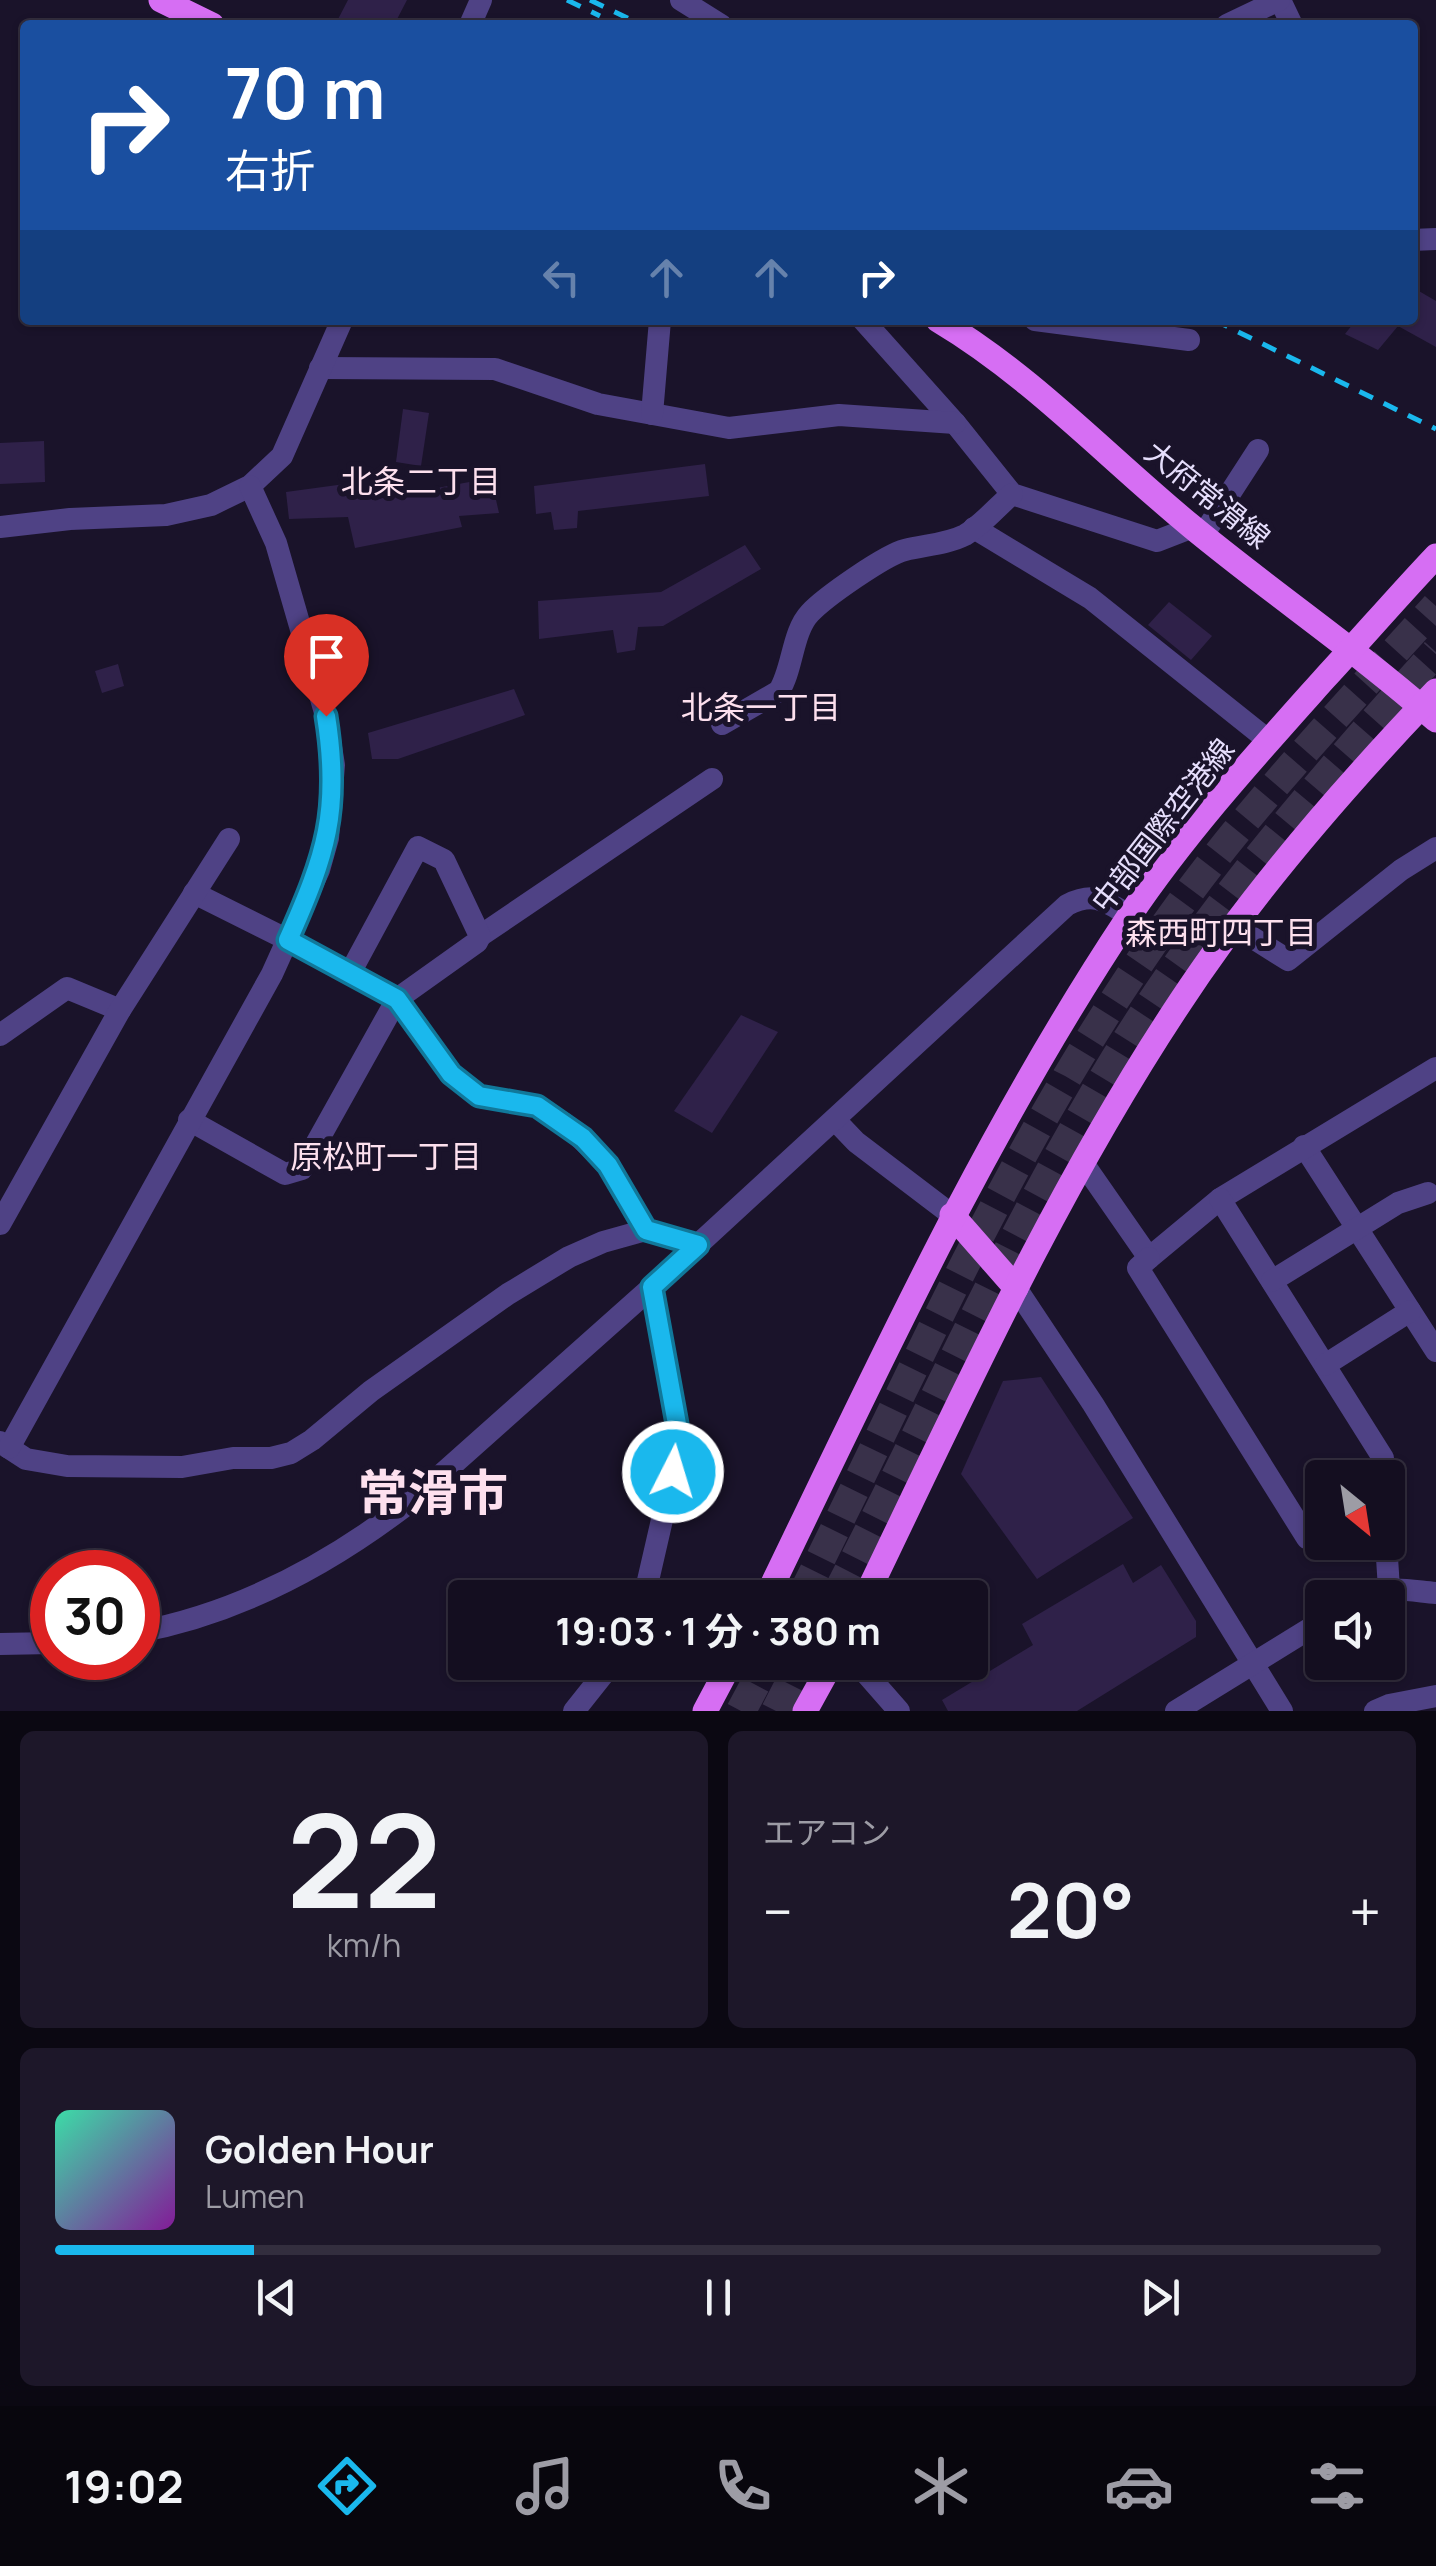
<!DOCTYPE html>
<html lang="ja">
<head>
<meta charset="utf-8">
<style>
  :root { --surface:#140e20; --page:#1d1729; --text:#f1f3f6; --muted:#9d9ca5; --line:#332e3e; --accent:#1ab8ed }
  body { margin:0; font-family:Manrope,"Noto Sans JP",sans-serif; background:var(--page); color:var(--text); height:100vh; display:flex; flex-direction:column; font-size:38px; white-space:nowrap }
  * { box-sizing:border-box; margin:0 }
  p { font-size:32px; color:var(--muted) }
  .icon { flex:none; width:55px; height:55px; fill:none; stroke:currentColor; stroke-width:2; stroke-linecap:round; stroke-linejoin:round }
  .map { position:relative; height:1711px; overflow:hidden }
  .drawer { display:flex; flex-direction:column; gap:20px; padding:20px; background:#0b0812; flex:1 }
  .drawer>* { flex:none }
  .banner { position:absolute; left:20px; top:20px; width:1398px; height:305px; border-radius:10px; box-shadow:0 2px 8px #0004,0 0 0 2px var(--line); background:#1a4fa0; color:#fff; overflow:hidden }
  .needle { width:65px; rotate:150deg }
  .controls { position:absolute; left:1305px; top:1460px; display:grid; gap:20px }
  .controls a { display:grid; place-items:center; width:100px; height:100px; border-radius:10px; background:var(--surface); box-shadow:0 2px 8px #0004,0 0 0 2px var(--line); font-size:50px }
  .speed { position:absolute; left:30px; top:1550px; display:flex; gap:20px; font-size:50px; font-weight:700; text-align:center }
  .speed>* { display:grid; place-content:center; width:130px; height:130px; border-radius:50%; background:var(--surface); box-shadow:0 2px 8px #0004,0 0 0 2px var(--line); line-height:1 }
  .speed .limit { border:15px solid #d22; background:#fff; color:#111 }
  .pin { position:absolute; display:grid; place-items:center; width:85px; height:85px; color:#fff; margin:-102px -42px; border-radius:50% 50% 50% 0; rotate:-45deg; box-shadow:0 0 10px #0007 }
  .pin .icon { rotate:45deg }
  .me { position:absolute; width:110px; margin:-55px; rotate:5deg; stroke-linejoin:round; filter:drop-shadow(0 0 8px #0008) }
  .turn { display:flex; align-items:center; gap:35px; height:210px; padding:0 40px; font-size:45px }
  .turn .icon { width:130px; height:130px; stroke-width:2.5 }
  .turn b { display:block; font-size:70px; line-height:85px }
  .lanes { display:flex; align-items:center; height:95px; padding:0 40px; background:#0003; justify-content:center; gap:50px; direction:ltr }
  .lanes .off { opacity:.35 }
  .big { font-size:75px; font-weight:700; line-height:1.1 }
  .drawer .tile { flex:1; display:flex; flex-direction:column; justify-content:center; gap:15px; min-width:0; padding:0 35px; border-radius:15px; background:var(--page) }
  .drawer .dial { align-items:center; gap:0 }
  .dial b { font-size:130px; line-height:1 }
  .song { display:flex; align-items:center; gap:30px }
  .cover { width:120px; height:120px; border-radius:15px; background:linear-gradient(135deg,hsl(160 70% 55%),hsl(290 70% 35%)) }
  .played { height:10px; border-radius:5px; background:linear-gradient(90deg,var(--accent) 15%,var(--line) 15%) }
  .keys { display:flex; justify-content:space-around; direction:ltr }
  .heat { display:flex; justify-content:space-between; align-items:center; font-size:55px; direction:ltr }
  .drawer .tiles { flex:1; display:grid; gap:20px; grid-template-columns:1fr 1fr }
  .tile:last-child { grid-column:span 2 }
  .trip { position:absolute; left:448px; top:1580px; width:540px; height:100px; border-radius:10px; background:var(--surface); box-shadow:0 2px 8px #0004,0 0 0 2px var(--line); font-weight:700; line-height:100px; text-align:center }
  .tabs { display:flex; height:160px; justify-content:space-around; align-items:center; background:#08060d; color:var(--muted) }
  .tabs .icon { width:70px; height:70px }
  .tabs .on { color:var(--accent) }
  .tabs b { font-size:45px; color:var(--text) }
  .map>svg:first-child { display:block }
  .building { fill:#2f2149 }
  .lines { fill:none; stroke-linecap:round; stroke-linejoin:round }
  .highway-tunnel { stroke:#39314a; stroke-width:30; stroke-dasharray:30 15; stroke-linecap:butt }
  .minor { stroke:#4f4285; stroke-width:22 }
  .major { stroke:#d66ef3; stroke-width:25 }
  .rail { stroke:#1ab8ed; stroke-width:5; stroke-dasharray:15 12; stroke-linecap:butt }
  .route-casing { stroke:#11789a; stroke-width:25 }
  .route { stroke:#1ab8ed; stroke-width:18 }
  .labels { text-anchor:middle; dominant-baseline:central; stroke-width:10; stroke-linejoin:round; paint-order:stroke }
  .street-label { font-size:30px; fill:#e6defc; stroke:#1a132a }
  .neighbourhood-label { font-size:32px; fill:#fde0ee; stroke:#1a132a }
  .town-label { font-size:50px; font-weight:bold; fill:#fde0ee; stroke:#1a132a }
</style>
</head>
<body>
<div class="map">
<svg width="1436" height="1711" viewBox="0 0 1436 1711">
  <rect width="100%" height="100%" fill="#1a132a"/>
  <g class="building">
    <path d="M348,0H407L394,25L378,19L374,25H335Z"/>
    <path d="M1412,287L1436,301V347L1398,326L1378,350L1345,334L1356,320H1412Z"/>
    <path d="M403,409L429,413L421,466L396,462Z"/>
    <path d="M44,441L45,482L0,484V443Z"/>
    <path d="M705,464L709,496L578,511L577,528L554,530L551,512L536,514L534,486Z"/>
    <path d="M491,478L499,513L459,516L462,527L355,548L348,517L289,519L286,492L367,481L372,500Z"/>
    <path d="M745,545L761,569L663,626L638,627L635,650L617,653L613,630L539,639L538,601L661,592Z"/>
    <path d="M1169,602L1212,636L1191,660L1148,625Z"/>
    <path d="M118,664L124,686L102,693L95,671Z"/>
    <path d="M514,689L525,715L398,759H372L368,733Z"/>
    <path d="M741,1015L778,1032L712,1133L674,1111Z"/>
    <path d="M1041,1377L1133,1518L1037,1579L961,1474L1003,1381Z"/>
    <path d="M1123,1564L1133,1583L1161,1565L1196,1621V1637L1077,1711H948L942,1700L1033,1645L1022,1624Z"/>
  </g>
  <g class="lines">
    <g class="highway-tunnel">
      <path d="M801,1598C889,1423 967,1245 1067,1077C1117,993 1173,909 1235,833C1299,755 1368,681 1436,606"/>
      <path d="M835,1598C928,1419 1008,1234 1114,1061C1205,912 1319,781 1436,652"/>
      <path d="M741,1711L767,1662"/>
      <path d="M776,1711L801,1662"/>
    </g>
    <g class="minor">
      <path d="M681,0L721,25"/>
      <path d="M1280,0L1292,25"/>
      <path d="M470,25L481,0"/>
      <path d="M1227,25L1279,0"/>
      <path d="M1412,240L1436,239"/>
      <path d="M863,320L955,423L1012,494L1157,541L1193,527"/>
      <path d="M1035,320L1189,340"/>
      <path d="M320,368L495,369L598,404L729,428L839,415L955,423"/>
      <path d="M652,414L660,320"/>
      <path d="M0,527L70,519L166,515L211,505L250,486L282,456L342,320"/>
      <path d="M974,528L1090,598L1269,741"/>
      <path d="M1203,535L1258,450"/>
      <path d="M722,724L779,691C793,669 792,632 810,613C825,597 885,555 905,550C925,545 947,544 965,535C982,525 997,507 1012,494"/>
      <path d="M194,893L288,940L397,999L451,1074L479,1097L537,1106L565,1124L609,1165L646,1230"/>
      <path d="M1234,926L1288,960L1401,870L1436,848"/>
      <path d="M480,936L712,779"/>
      <path d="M0,1035L67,988L120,1010"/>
      <path d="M189,1120L285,1174L302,1169L397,999L477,942L480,936L444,860L418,847L350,973"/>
      <path d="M835,1120L856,1142L952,1215"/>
      <path d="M1304,1146L1436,1351"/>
      <path d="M1083,1163L1149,1258L1220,1199L1436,1068"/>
      <path d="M1220,1199L1383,1458V1478"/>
      <path d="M0,1224L120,1010L229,839"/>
      <path d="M1149,1258L1138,1268L1307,1538L1322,1535"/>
      <path d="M1272,1281L1398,1203L1428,1193"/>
      <path d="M1016,1288L1093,1404L1282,1711"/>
      <path d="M1325,1365L1410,1311"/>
      <path d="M0,1442L26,1459L67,1466L182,1467L233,1458H271L291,1453L312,1440L371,1391L508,1294L569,1257L603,1242L646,1230L698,1245"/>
      <path d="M9,1448L272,974L319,870L328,838L334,765L326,716L276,543L250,486"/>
      <path d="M1386,1542L1389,1589"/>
      <path d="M644,1598L673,1472L677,1424L652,1287"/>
      <path d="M1363,1598C1385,1584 1411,1591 1436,1593"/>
      <path d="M138,1632C241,1613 332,1563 414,1499L652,1287L1067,905C1095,891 1105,901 1130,916"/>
      <path d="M0,1644L52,1643"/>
      <path d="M856,1662L899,1711"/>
      <path d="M574,1711L613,1662"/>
      <path d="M1176,1711L1322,1621"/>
      <path d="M1375,1711L1389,1705L1436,1696"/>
    </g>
    <g class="major">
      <path d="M161,0L212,25"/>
      <path d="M938,320C1032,376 1107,457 1191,526C1272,593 1358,651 1436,720"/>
      <path d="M952,1215L1016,1288"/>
      <path d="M766,1598C878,1367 985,1133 1128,918C1185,833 1256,755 1324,679C1362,638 1398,596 1436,556"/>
      <path d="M865,1598C963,1395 1056,1189 1181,1001C1254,890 1344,787 1436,691"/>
      <path d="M705,1711L731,1662"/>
      <path d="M805,1711L832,1662"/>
    </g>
    <g class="rail">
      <path d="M567,0L600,16"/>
      <path d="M590,0L642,25"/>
      <path d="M1214,320L1436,429"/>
    </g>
  </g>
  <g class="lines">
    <defs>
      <path id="route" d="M326,716C341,810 326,855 288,940L397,999L451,1074L479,1096L537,1106L583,1138L608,1165L646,1230L698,1245L652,1287L677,1424L673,1472"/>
    </defs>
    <use href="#route" class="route-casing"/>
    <use href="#route" class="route"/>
  </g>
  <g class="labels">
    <g class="street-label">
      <text transform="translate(1208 494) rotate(39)">大府常滑線</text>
      <text transform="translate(1162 825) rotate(-52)">中部国際空港線</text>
    </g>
    <g class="neighbourhood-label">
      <text x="421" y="481">北条二丁目</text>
      <text x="761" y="707">北条一丁目</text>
      <text x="1221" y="932">森西町四丁目</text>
      <text x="386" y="1156">原松町一丁目</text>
    </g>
    <g class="town-label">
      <text x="433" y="1492">常滑市</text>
    </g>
  </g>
</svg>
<div class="controls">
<a><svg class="needle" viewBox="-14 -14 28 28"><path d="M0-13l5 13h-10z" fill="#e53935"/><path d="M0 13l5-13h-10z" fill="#9d9ca5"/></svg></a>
<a><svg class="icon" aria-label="sound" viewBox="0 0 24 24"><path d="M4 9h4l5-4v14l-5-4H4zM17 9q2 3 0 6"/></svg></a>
</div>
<div class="speed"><div class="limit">30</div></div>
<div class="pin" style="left:326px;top:716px;background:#d93025"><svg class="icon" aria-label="arrive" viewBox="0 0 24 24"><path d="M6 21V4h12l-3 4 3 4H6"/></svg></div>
<svg class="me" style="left:673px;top:1472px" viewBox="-20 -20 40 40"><circle r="17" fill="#1ab8ed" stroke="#fff" stroke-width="3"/><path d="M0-11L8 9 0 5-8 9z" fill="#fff"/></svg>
<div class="trip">19:03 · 1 分 · 380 m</div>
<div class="banner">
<div class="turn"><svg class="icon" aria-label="right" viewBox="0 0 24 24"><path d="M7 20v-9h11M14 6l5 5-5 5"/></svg><div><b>70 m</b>右折</div></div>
<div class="lanes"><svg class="icon off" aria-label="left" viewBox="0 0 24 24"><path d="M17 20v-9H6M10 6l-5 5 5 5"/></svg><svg class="icon off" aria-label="ahead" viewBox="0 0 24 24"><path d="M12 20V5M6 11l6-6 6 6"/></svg><svg class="icon off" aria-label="ahead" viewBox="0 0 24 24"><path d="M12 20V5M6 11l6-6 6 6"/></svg><svg class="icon" aria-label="right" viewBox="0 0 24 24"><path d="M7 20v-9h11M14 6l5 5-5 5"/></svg></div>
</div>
</div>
<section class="drawer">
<div class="tiles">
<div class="tile dial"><b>22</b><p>km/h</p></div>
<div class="tile"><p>エアコン</p>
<div class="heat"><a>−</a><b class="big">20°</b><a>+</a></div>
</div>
<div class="tile">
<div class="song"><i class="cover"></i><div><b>Golden Hour</b><p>Lumen</p></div></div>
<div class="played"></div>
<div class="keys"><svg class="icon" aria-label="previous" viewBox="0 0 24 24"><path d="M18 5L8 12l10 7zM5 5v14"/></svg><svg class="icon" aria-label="pause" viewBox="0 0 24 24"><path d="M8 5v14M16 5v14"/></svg><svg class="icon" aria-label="next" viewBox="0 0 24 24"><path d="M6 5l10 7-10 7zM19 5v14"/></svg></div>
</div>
</div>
</section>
<nav class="tabs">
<b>19:02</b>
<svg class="icon on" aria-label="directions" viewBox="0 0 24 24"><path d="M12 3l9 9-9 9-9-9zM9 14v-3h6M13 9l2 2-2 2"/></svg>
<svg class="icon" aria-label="music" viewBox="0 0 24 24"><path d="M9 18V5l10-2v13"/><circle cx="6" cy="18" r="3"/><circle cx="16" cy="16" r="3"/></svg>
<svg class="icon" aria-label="phone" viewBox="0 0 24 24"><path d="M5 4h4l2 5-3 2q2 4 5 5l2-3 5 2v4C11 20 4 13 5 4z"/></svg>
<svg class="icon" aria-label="climate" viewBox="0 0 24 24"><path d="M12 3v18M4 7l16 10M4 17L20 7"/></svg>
<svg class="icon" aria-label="car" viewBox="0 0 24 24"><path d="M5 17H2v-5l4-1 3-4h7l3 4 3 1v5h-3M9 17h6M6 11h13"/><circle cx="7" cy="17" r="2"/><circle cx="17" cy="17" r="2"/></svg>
<svg class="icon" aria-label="filters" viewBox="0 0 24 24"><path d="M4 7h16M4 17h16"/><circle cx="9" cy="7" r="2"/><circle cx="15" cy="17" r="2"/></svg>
</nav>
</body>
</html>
